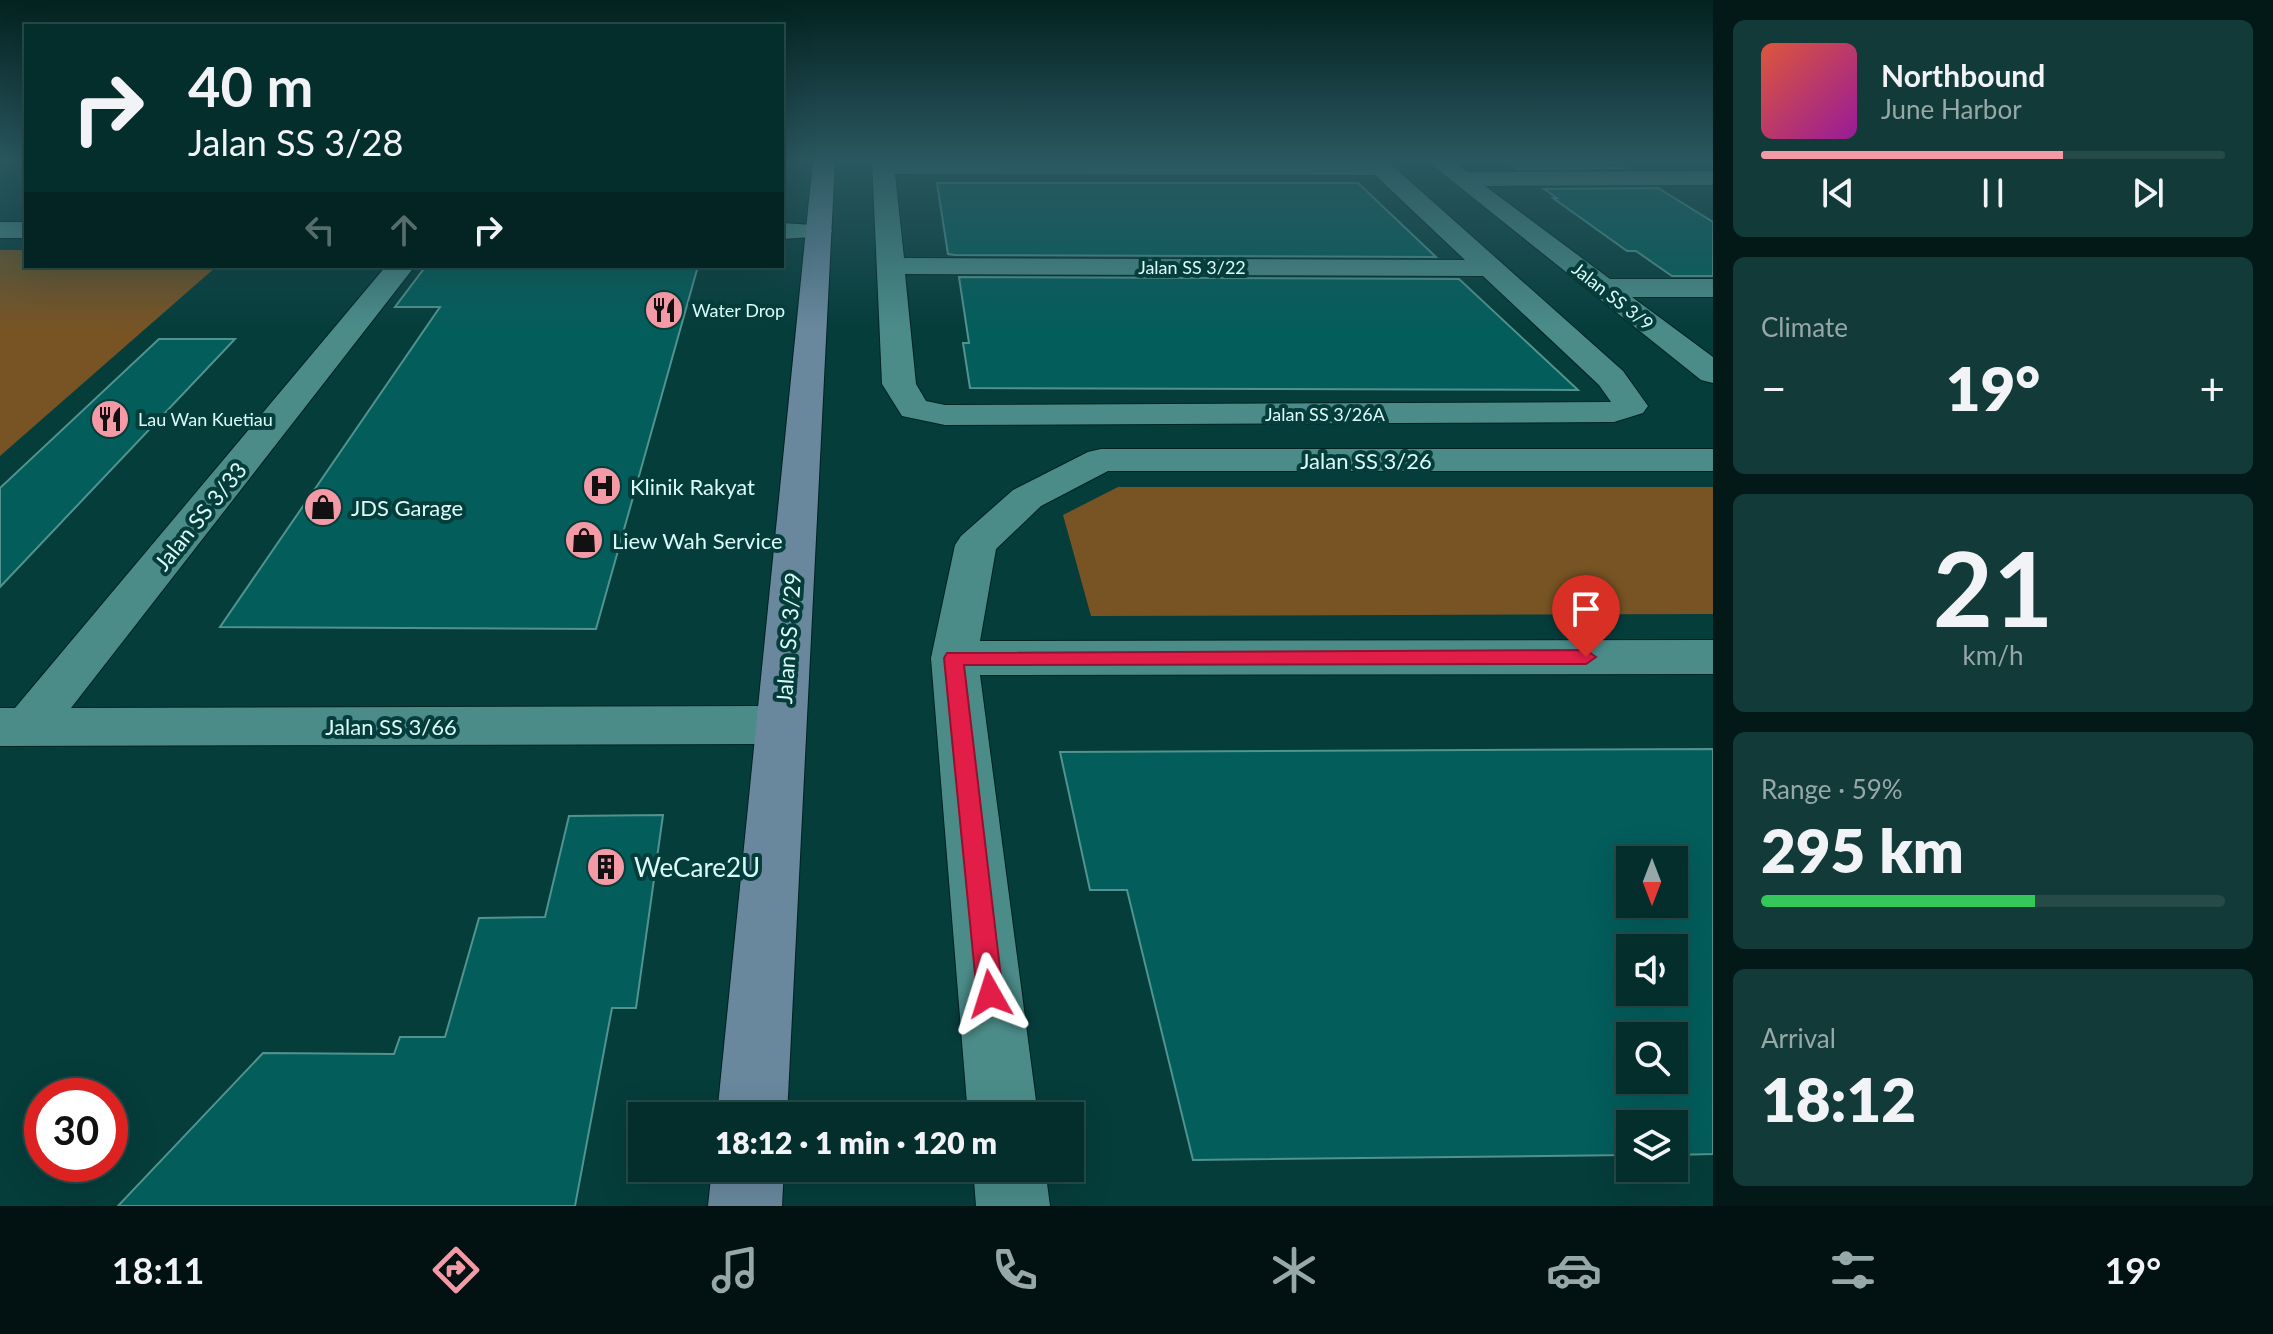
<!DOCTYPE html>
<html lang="en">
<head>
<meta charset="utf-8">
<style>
  :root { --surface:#042e2c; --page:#123a38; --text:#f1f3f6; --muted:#97a8a9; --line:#254a48; --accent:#f49aa6 }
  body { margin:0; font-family:Lato,sans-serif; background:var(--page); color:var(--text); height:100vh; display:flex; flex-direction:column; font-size:30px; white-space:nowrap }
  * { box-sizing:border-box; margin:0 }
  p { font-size:26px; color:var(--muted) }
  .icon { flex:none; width:44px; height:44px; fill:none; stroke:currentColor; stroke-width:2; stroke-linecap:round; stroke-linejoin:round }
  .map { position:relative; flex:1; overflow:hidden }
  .details { display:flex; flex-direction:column; gap:20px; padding:20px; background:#021918; width:560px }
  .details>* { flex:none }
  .hud { position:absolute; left:24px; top:24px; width:760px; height:244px; border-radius:0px; box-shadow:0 8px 32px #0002,0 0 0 2px var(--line); background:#042e2c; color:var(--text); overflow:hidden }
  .needle { width:52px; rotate:180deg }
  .controls { position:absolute; left:1616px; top:846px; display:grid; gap:16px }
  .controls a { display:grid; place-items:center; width:72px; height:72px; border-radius:0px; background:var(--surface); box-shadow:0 8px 32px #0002,0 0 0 2px var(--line); font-size:40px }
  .speed { position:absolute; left:24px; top:1078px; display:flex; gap:16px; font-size:40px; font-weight:700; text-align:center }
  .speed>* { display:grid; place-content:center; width:104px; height:104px; border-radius:50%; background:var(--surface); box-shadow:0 8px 32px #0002,0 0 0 2px var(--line); line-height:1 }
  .speed .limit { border:12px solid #d22; background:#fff; color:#111 }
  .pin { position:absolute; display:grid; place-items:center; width:68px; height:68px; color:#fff; margin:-82px -34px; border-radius:50% 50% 50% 0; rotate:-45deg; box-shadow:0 0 8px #0007 }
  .pin .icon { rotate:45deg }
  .me { position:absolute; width:88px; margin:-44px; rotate:354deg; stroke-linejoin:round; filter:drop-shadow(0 0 6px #0008) }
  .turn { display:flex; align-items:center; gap:28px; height:168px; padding:0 32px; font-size:36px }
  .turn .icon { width:104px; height:104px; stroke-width:2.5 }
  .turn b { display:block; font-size:56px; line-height:68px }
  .lanes { display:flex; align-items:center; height:76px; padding:0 32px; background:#0003; justify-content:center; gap:40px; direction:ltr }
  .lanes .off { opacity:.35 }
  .big { font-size:60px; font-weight:800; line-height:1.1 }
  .details .tile { flex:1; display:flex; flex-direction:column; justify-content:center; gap:12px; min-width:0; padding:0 28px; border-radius:12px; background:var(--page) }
  .details .dial { align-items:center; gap:0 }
  .dial b { font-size:104px; line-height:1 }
  .song { display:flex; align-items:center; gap:24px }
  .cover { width:96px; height:96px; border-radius:12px; background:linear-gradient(135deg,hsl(10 70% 55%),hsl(300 70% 35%)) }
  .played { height:8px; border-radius:4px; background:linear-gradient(90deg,var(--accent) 65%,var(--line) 65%) }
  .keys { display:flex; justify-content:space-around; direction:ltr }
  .heat { display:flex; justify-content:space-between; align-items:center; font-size:44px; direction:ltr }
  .charge { height:12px; border-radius:6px; background:linear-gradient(90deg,#34c759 59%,var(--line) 0) }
  .trip { position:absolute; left:628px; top:1102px; width:456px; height:80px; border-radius:0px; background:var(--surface); box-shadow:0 8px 32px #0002,0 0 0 2px var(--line); font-weight:800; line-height:80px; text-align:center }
  .tab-bar { display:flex; height:128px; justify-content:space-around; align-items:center; background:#021212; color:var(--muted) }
  .tab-bar .icon { width:56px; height:56px }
  .tab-bar .on { color:var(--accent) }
  .tab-bar b { font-size:36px; color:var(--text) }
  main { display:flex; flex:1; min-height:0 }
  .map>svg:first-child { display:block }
  .green { fill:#785424 }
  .building { fill:#035d5b; stroke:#52938f; stroke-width:2; fill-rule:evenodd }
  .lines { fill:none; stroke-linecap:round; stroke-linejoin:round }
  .street-casing { stroke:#002221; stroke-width:2 }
  .secondary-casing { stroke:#002221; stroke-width:2 }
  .street { fill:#4b8c89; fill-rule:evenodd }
  .secondary { fill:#69889d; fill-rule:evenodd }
  .route { fill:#e11d48; stroke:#92132f; stroke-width:2 }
  .labels { text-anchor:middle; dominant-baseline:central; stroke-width:8; stroke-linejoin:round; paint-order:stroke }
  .far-street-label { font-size:18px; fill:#dbfbf9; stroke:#053d3b }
  .far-poi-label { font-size:18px; fill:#dbfbf9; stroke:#053d3b; text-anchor:start }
  .street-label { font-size:22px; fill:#dbfbf9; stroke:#053d3b }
  .poi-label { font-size:22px; fill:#dbfbf9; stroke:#053d3b; text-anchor:start }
  .near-poi-label { font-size:26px; fill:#dbfbf9; stroke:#053d3b; text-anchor:start }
</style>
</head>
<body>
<main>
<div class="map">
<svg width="1713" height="1206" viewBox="0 0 1713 1206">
  <rect width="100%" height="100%" fill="#053d3b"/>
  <g class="green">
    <path d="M0,250H26V266H217L0,456Z"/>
    <path d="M1118,487H1713V614L1091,616L1063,515Z"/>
  </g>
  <g class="building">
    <path d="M1506,160H1612L1625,168L1517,169Z"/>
    <path d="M937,183H1358L1436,257L955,255L948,254Z"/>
    <path d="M1658,188L1713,222V276H1672L1636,251H1627L1553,198H1557L1544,189Z"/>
    <path d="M426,266H698L596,629L220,627L440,307H395Z"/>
    <path d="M959,277L1459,279L1578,390L970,388L963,343H969Z"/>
    <path d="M159,339H235L0,587V488Z"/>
    <path d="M1713,749V1154L1674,1155V1124H1630V1155L1193,1160L1127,890H1090L1060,752ZM1630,860H1674V904H1630ZM1630,948H1674V992H1630ZM1630,1036H1674V1080H1630Z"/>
    <path d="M663,815L636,1008H612L575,1206H118L263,1053L394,1054L400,1037H445L479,918L545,917L569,816Z"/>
  </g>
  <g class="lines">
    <defs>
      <g id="street">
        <path d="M872,160H1386L1623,371L1648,406L1643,413L1614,422L945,425L902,416L882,384ZM895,174L1375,175L1465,260L904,258ZM905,274L1483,276L1599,385L1611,402L945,405L926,401L916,384Z"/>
        <path d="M1426,160H1452L1467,172L1713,171V185L1485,186L1610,279H1713V297H1632L1713,357V383L1701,380Z"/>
        <rect x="0" y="222" width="26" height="16"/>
        <path d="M782,223L828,226L832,231L828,236L782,239Z"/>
        <path d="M386,266H415L71,708L781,706L799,712L806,725L799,738L781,744L0,746V708H15Z"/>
        <path d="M1101,449H1713V471H1108L1041,506L996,549L980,641L1713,640V674L980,675L1038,1116H968L931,658L955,545L961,536L1013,490L1088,452Z"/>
        <path d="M973,1168H1045L1050,1206H976Z"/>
      </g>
      <g id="secondary">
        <path d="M813,160H835L787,1116H717Z"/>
        <path d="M712,1168H784L782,1206H708Z"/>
      </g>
    </defs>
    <use href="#street" class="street-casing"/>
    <use href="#secondary" class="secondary-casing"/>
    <use href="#street" class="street"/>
    <use href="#secondary" class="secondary"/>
  </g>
  <linearGradient id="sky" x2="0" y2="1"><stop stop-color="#032220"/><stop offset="0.49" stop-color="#2a5760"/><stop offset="1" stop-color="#2a5760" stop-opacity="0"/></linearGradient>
  <rect width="1713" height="329" fill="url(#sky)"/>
  <path class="route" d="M1586,650L1596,657L1586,664L964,665L1003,994L999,1003L990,1006L981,1003L977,994L944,658L947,653Z"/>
  <defs>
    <symbol id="restaurant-disc" viewBox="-11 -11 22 22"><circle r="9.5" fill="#f49aa6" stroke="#053d3b"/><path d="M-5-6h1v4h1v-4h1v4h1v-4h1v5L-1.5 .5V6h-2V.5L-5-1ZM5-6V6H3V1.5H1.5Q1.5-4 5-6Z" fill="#111"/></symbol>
    <symbol id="hospital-disc" viewBox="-11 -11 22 22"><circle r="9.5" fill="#f49aa6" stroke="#053d3b"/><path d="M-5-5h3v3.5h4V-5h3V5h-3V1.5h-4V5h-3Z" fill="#111"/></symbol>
    <symbol id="shop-disc" viewBox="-11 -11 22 22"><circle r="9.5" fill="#f49aa6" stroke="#053d3b"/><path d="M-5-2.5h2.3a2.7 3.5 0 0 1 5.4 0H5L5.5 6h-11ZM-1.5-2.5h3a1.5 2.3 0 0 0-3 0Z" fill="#111"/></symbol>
    <symbol id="building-disc" viewBox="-11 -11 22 22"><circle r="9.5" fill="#f49aa6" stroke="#053d3b"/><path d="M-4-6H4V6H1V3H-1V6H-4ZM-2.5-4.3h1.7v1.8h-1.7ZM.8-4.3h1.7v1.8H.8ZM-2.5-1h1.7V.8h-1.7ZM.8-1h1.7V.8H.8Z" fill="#111"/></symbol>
  </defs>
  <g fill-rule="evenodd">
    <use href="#restaurant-disc" x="642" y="288" width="44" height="44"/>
    <use href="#restaurant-disc" x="88" y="397" width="44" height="44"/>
    <use href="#hospital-disc" x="580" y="464" width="44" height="44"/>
    <use href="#shop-disc" x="301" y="485" width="44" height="44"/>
    <use href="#shop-disc" x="562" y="518" width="44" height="44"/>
    <use href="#building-disc" x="584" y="845" width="44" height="44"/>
  </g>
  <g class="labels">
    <g class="far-street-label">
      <text x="1192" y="267">Jalan SS 3/22</text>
      <text transform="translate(1613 296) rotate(38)">Jalan SS 3/9</text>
      <text x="1325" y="414">Jalan SS 3/26A</text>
    </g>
    <g class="far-poi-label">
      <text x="692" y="310">Water Drop</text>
      <text x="138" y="419">Lau Wan Kuetiau</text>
    </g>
    <g class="street-label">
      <text x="1366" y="460">Jalan SS 3/26</text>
      <text transform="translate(200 516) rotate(-51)">Jalan SS 3/33</text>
      <text transform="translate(788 638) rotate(-86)">Jalan SS 3/29</text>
      <text x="391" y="726">Jalan SS 3/66</text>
    </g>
    <g class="poi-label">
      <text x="630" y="486">Klinik Rakyat</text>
      <text x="351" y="507">JDS Garage</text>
      <text x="612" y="540">Liew Wah Service</text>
    </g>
    <g class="near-poi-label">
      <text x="634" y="867">WeCare2U</text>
    </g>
  </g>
</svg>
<div class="controls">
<a><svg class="needle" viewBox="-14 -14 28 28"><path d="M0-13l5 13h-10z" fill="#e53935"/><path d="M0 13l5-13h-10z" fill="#97a8a9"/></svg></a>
<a><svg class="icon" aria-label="sound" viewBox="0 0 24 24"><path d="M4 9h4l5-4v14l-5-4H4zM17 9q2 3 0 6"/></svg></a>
<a><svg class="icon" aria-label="search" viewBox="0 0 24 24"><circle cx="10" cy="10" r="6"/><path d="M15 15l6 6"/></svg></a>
<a><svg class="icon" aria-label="layers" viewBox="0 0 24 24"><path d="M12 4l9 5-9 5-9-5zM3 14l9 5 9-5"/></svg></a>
</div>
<div class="speed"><div class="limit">30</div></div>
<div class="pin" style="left:1586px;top:657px;background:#d93025"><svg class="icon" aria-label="arrive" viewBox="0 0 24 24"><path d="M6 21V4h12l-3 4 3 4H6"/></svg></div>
<svg class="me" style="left:990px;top:994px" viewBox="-20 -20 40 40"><path d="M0-17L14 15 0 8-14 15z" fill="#e11d48" stroke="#fff" stroke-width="4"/></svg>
<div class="trip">18:12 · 1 min · 120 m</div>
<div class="hud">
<div class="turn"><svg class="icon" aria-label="right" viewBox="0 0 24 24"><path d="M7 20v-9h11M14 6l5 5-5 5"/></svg><div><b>40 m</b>Jalan SS 3/28</div></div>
<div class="lanes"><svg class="icon off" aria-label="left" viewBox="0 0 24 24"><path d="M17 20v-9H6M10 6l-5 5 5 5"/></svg><svg class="icon off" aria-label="ahead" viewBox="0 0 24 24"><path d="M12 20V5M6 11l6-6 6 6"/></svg><svg class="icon" aria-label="right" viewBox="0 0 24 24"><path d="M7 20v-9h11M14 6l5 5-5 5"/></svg></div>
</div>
</div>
<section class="details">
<div class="tile">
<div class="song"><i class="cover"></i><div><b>Northbound</b><p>June Harbor</p></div></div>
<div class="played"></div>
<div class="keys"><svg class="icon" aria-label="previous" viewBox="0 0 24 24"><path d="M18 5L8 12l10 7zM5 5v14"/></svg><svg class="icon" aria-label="pause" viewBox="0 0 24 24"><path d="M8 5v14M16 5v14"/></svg><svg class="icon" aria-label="next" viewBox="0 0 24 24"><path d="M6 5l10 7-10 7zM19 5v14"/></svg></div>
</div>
<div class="tile"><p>Climate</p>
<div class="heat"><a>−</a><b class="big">19°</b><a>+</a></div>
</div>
<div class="tile dial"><b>21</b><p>km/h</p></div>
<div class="tile"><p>Range · 59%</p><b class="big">295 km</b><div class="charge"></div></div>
<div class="tile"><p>Arrival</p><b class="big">18:12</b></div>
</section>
</main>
<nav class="tab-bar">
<b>18:11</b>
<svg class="icon on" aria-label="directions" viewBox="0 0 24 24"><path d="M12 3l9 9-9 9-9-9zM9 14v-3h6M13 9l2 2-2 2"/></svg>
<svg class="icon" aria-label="music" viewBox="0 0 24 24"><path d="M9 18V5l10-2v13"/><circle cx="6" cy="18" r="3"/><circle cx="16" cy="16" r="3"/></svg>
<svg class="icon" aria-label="phone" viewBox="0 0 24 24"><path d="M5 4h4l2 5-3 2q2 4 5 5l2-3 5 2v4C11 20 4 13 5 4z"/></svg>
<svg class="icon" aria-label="climate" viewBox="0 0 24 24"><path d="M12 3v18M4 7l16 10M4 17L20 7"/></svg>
<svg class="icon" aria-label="car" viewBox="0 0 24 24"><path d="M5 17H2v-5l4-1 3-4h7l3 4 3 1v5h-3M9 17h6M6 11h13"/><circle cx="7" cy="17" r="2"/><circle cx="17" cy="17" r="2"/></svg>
<svg class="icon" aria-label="filters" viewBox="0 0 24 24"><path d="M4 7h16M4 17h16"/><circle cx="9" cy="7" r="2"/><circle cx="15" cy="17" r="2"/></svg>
<b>19°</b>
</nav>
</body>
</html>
